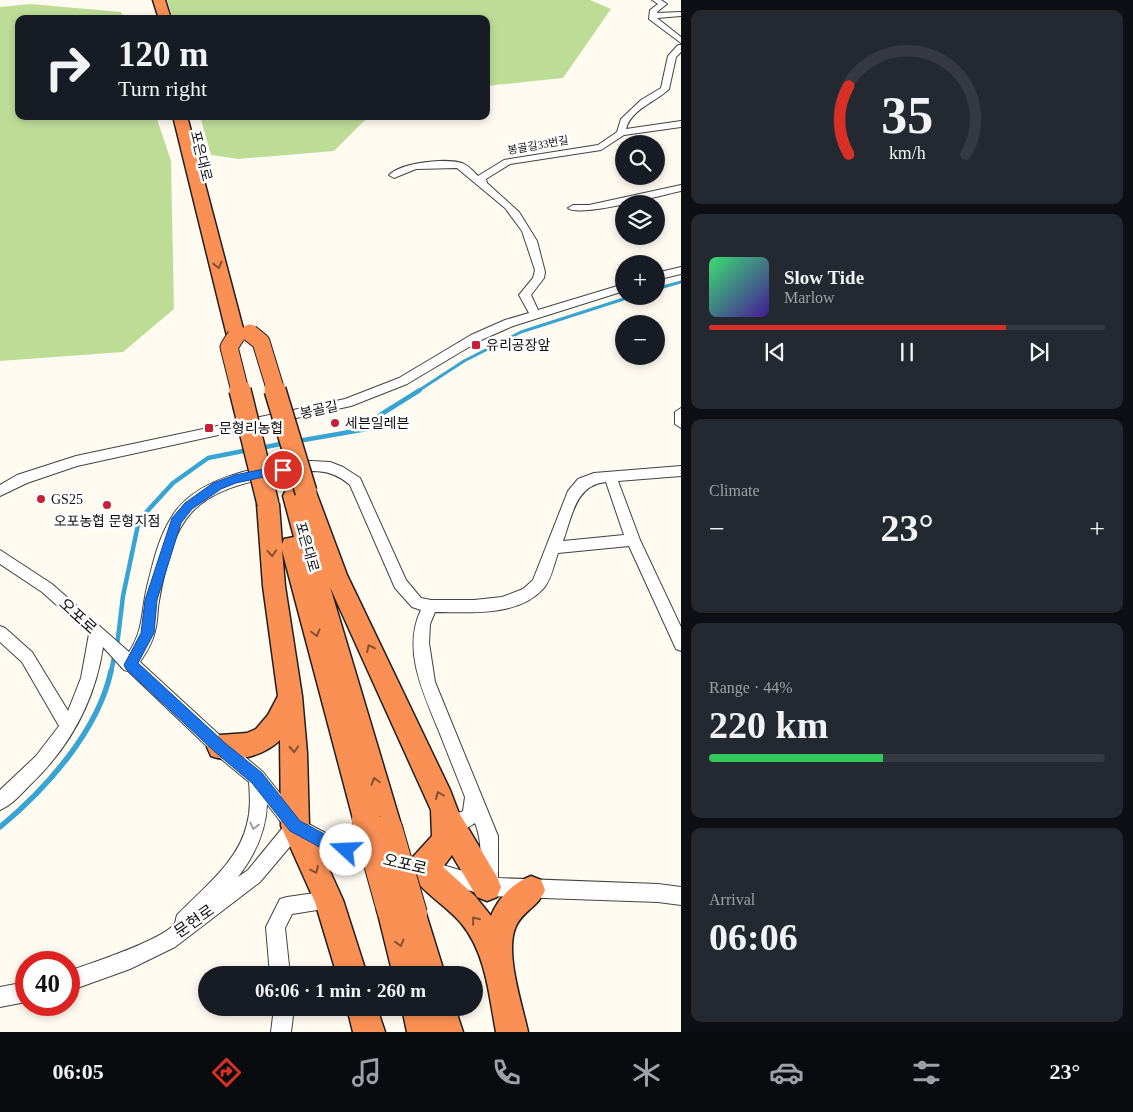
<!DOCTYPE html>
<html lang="en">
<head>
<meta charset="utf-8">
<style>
  :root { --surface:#171b24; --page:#242831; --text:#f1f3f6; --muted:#9ea1a6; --line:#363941; --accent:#d93025 }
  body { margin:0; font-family:"Times New Roman","Noto Sans KR",serif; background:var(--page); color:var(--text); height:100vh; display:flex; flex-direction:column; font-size:19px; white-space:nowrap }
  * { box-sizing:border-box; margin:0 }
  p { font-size:16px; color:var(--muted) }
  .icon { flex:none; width:28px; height:28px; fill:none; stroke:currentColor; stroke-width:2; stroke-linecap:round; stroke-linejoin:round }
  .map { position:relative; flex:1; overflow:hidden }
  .panel { display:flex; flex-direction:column; gap:10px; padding:10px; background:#0d0f14; width:452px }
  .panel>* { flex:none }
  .hud { position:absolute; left:15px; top:15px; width:475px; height:105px; border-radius:10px; box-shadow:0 2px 8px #0003; background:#171b24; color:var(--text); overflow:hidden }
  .buttons { position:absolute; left:615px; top:135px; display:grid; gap:10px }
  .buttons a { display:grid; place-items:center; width:50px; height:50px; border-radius:50%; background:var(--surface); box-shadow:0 2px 8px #0003; font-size:25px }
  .speed { position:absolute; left:15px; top:951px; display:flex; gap:10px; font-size:25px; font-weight:700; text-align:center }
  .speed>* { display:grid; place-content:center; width:65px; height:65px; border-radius:50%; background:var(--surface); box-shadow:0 2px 8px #0003; line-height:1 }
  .speed .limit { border:8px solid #d22; background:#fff; color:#111 }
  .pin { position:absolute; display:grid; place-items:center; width:42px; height:42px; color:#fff; margin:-21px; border:2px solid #fff; border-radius:50%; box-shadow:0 1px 5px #0007 }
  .me { position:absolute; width:55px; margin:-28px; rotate:290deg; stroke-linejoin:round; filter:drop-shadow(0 0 4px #0008) }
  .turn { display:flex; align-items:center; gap:18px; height:105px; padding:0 20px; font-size:22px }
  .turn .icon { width:65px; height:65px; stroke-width:2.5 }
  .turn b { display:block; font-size:35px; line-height:42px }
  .big { font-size:38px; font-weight:700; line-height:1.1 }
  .panel .tile { flex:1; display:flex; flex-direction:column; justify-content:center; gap:8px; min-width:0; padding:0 18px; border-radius:10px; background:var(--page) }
  .panel .dial { align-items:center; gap:0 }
  .dial svg { height:130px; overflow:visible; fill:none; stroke:var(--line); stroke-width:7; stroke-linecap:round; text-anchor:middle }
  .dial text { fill:var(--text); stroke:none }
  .song { display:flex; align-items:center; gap:15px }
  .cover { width:60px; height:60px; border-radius:8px; background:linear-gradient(135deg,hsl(140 70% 55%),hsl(260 70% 35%)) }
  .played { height:5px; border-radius:2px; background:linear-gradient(90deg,var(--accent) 75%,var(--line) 75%) }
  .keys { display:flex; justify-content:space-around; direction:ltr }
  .heat { display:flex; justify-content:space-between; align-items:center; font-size:28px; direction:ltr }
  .charge { height:8px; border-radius:4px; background:linear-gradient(90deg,#34c759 44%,var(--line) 0) }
  .trip { position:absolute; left:198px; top:966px; width:285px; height:50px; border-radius:25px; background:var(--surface); box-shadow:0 2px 8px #0003; font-weight:700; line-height:50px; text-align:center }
  .tab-bar { display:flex; height:80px; justify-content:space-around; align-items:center; background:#090b0e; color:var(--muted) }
  .tab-bar .icon { width:35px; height:35px }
  .tab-bar .selected { color:var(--accent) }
  .tab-bar b { font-size:22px; color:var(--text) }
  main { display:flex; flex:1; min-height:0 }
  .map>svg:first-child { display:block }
  .forest { fill:#bddd97 }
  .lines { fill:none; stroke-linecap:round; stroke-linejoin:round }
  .stream-far2 { stroke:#37a4d3; stroke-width:3 }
  .stream-far1 { stroke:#37a4d3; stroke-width:4.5 }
  .stream { stroke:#37a4d3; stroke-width:5.5 }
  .minor-casing { stroke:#424242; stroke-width:2 }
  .highway-casing { stroke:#202020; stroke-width:3 }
  .minor { fill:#fff; fill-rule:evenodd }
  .highway { fill:#fa9054; fill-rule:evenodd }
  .highway-bridge-far2-casing { stroke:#202020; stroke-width:19; stroke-linecap:butt }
  .highway-bridge-far1-casing { stroke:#202020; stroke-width:24; stroke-linecap:butt }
  .highway-bridge-casing { stroke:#202020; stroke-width:30; stroke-linecap:butt }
  .highway-bridge-far2 { stroke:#fa9054; stroke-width:17 }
  .highway-bridge-far1 { stroke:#fa9054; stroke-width:21 }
  .highway-bridge { stroke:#fa9054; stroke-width:28 }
  .oneway { stroke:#845032 }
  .oneway2 { stroke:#9f9f9f }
  .route { fill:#1a73e8; stroke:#114b97 }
  .poi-dot { fill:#c62038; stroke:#fff; stroke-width:2 }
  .labels { text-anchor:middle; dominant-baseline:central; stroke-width:5; stroke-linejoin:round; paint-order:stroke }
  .far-street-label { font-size:11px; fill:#0f0f0f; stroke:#fff }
  .street-label { font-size:14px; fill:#0f0f0f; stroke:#fff }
  .poi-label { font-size:14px; fill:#0f0f0f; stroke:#fff; text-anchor:start }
  .near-street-label { font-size:16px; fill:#0f0f0f; stroke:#fff }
</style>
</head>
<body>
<main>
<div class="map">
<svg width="681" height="1032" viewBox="0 0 681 1032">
  <rect width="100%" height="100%" fill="#fffbf1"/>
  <g class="forest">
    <path d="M167,0H590L611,9L563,78L486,86V19H173Z"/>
    <path d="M31,4L121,12L124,19H19V116H156L171,161L174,309L123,352L0,361V7Z"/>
    <path d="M200,116H369L334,151L238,159L211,155Z"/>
  </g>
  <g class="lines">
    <g class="stream-far2">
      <path d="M656,289L681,282"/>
      <path d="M418,391L464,361L521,332L633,296"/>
    </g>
    <g class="stream-far1">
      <path d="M298,441L367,429L380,415L420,390"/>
      <path d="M261,448L285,443"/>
      <path d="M117,646L123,596L139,520L173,483L208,458L248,450"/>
      <path d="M111,672L115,653"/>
    </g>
    <path class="stream" d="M0,827C46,789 98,731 111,671"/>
    <defs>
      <g id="minor">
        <path d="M652,0H661L667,4L658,11L657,13L681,12V16L657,18L681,37V43L649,19L650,10L658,4Z"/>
        <path d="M678,45H681V52L676,57L669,89C656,102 631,109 626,129L681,121V127L624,135L601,150L510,164L486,179L487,183L519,212L537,241L545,272L544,278L531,295L538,310L624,284V291L513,326L479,341L407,384L351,406L77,466L27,483L0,496V485L17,475L76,456L345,399L399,378L471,335L505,320L529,313L519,295L533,278L535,270L522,231L505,208L457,168L416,169L394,178L389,175C402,162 446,158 462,163C469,166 473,171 478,176L504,160L598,145L617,132L621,119L641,100L661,88L668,56Z"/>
        <path d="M681,185V191C662,195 579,218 568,208L573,205H589Z"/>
        <path d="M681,267V274L656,280V273Z"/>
        <path d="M681,408V428L675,424V412Z"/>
        <path d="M311,461L330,462L343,467L360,478L406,580L421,598L431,600H474L502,597L523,589L533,580L568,491L578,479L594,473L681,466V476L618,481L640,540L681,627V651L676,649L629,546L558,553C554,564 551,581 543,589C517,617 470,612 435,612L430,624L429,643L435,682L498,836V878L658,884L681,887V905L658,902L487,896L430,878L427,872L430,866L436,863L480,876C481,857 482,841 475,823C464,831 454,831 442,826L439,820L442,814C449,811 457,815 463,811L465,797C456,774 447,752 438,729C423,692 402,649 421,610L412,607L395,588L350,485C327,465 305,471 277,476C191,492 174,516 159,601C157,611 158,621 155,631C153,642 146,653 140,662L226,741L263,772L301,820L333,837L385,852L388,858L385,864L379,867L330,854L298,837L260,882L175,947L130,969L69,991V971C89,964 166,939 175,923C176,920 176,918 177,915C202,889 239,861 247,824C251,810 250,796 249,782L214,753L128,671L124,670L103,647C95,701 69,748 30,785C21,794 12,805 0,810V790L36,756L59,726L22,662L0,642V626L5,628L32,652L68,711L81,678L89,634L42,592L0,564V550L52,584L129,652C144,629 141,612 147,587C153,563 158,539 171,518C196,475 265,465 311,461ZM606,482L624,535L563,541C572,517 575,485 606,482ZM267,804L284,826L248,870L238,877C255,855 266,831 267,804Z"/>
        <path d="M329,891L336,893L338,900L336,907L292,914L285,928L290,975H270L266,927L280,899L287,897Z"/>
        <path d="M26,982V1002L0,1007V987Z"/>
        <path d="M274,1008H294L291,1032H271Z"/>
      </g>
      <g id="highway">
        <path d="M153,0H165L171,19H159Z"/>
        <path d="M173,116H187L245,336L242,340L236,342L230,340L227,336Z"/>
        <path d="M306,484L313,486L316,492L347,575L450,790L458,811L497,877L501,887L497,897L487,901L477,897L452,855L443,867L475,896L491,916C498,898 513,883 531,876L541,880L545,890C539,906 523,911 516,926C504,951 522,1004 528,1032H496C489,995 486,953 461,923C446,905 417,889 408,868L412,858L432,836L431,810L330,587L402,828L398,838L388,842L378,838L375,830L366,834L356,830L282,550L285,586L302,696L307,753L309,825L343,900L367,975H337L315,902L281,826L280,740C264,756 233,764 211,756L207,747L211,738L220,735L247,733L256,729L268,715L278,696L263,586L257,504L261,498L268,496L275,498L279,504L282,544L284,539L294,537L283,496L286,490L293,488L297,489L299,486Z"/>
        <path d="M391,896L401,900L403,904L413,900L423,904L445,975H393L377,910L381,900Z"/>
        <path d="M347,1008H377L385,1032H353Z"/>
        <path d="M402,1008H455L463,1032H407Z"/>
      </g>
    </defs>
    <use href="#minor" class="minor-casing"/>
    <use href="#highway" class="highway-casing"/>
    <use href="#minor" class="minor"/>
    <use href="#highway" class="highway"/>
    <defs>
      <g id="highway-bridge-far2">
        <path d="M250,333L261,342L276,391"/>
        <path d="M236,336L229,347L240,391"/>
      </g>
      <g id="highway-bridge-far1">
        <path d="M240,390L268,504"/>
        <path d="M275,390L306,492"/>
      </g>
      <g id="highway-bridge">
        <path d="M366,820L391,910"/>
        <path d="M388,828L413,914"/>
      </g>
    </defs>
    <use href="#highway-bridge-far2" class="highway-bridge-far2-casing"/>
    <use href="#highway-bridge-far1" class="highway-bridge-far1-casing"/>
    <use href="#highway-bridge" class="highway-bridge-casing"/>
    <use href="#highway-bridge-far2" class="highway-bridge-far2"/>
    <use href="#highway-bridge-far1" class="highway-bridge-far1"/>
    <use href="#highway-bridge" class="highway-bridge"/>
  </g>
  <defs><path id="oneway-chevron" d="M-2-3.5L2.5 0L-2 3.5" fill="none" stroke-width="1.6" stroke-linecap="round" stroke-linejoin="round" transform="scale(1.25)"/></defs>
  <g class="oneway">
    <use href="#oneway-chevron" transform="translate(218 265) rotate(76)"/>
    <use href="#oneway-chevron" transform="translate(272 553) rotate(86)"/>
    <use href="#oneway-chevron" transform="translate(316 633) rotate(75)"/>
    <use href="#oneway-chevron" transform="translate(370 648) rotate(-115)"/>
    <use href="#oneway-chevron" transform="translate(294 749) rotate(87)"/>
    <use href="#oneway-chevron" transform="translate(375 781) rotate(-106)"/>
    <use href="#oneway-chevron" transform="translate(439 795) rotate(-113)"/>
    <use href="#oneway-chevron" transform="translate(315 870) rotate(65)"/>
    <use href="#oneway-chevron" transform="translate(475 920) rotate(-129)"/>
    <use href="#oneway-chevron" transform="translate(400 943) rotate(75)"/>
  </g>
  <use class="oneway2" href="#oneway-chevron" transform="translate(254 826) rotate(103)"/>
  <path class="route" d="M283,465L287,467L289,470L287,472L236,483L221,489L192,509L181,523L157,600L154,633L138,663L225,743L262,773L300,821L332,838L351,844L354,850L351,855L346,857L325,850L290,831L252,783L215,752L126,669L124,665L141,633L145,600L172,518L185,503L213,483L235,475Z"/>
  <g class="poi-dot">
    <rect x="471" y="340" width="10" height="10" rx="2.5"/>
    <circle cx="335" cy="423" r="5"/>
    <rect x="204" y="423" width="10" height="10" rx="2.5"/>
    <circle cx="41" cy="499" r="5"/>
    <circle cx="107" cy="505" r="5"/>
  </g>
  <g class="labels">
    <g class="far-street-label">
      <text transform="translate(538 145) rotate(-10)">봉골길33번길</text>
    </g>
    <g class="street-label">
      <text transform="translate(201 156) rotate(76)">포은대로</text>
      <text transform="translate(319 410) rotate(-13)">봉골길</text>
      <text transform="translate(307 547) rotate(74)">포은대로</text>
    </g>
    <g class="poi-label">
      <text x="486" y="345">유리공장앞</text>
      <text x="345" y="423">세븐일레븐</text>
      <text x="219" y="428">문형리농협</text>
      <text x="51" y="499">GS25</text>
      <text x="107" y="521" text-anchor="middle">오포농협 문형지점</text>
    </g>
    <g class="near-street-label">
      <text transform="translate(78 616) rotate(42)">오포로</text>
      <text transform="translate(405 864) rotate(13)">오포로</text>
      <text transform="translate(194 921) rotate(-35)">문현로</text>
    </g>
  </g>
</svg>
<div class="buttons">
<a><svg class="icon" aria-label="search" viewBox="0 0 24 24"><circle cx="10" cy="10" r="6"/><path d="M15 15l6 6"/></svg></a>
<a><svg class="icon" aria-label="layers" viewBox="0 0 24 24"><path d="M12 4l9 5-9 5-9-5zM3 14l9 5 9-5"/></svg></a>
<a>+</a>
<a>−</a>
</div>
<div class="speed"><div class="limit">40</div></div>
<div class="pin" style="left:283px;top:470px;background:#d93025"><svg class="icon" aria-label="arrive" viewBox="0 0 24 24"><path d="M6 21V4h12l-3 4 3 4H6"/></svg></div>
<svg class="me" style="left:346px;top:850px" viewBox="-20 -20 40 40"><circle r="19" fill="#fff"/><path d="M0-13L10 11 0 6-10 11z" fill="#1a73e8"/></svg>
<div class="trip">06:06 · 1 min · 260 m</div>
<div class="hud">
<div class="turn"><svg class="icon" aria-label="right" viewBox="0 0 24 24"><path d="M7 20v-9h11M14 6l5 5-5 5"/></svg><div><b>120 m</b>Turn right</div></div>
</div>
</div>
<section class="panel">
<div class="tile dial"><svg viewBox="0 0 100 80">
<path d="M14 69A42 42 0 1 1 86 69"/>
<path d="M14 69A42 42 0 0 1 14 27" stroke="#d93025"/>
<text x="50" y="56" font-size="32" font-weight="700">35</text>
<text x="50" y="72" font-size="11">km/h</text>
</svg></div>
<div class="tile">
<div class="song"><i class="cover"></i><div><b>Slow Tide</b><p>Marlow</p></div></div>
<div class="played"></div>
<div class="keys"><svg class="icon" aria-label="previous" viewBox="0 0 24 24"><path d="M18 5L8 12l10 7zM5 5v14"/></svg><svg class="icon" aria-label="pause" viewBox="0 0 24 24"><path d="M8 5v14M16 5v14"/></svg><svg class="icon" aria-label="next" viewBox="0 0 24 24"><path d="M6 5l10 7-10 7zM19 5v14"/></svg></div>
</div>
<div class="tile"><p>Climate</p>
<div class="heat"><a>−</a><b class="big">23°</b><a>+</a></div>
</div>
<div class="tile"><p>Range · 44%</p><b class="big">220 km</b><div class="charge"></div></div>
<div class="tile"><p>Arrival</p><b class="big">06:06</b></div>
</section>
</main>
<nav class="tab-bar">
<b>06:05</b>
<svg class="icon selected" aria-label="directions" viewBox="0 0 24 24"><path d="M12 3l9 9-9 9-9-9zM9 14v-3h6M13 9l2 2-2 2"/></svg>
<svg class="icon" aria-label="music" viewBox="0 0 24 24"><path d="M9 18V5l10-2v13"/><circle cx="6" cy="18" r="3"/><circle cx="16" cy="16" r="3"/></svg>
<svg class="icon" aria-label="phone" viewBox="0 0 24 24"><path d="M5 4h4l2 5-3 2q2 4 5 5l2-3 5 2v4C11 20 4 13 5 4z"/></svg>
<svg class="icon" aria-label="climate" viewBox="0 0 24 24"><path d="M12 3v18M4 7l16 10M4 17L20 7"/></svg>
<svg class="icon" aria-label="car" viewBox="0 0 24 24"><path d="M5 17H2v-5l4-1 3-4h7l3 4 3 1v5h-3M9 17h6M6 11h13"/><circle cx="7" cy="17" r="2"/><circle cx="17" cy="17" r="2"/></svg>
<svg class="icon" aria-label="filters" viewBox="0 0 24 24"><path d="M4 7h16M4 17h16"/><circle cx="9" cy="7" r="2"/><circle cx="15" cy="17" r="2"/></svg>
<b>23°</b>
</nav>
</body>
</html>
